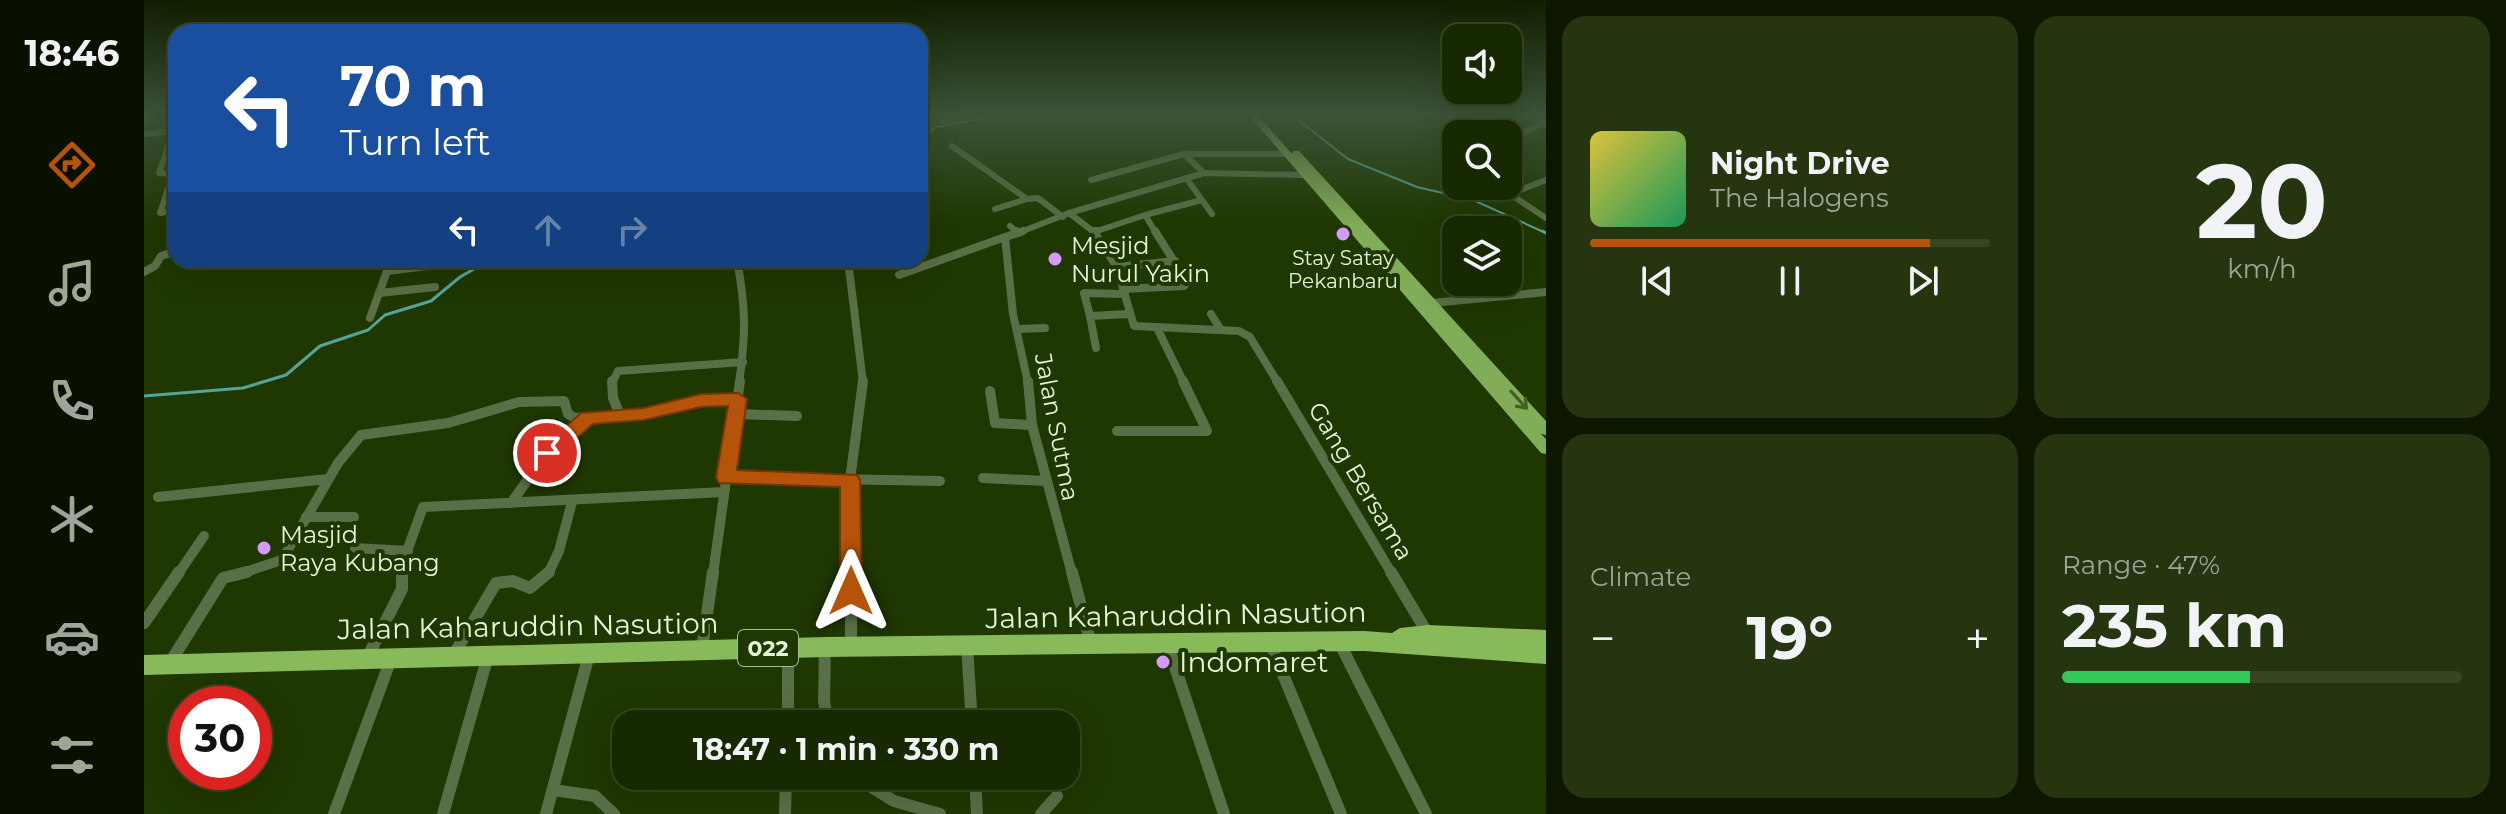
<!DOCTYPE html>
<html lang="en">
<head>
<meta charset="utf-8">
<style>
  :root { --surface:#172900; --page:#24350f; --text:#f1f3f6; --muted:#9ea699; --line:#364522; --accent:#b45309 }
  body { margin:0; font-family:Montserrat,sans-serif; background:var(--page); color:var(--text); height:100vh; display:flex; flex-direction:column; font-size:30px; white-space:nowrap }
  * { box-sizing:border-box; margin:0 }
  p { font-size:26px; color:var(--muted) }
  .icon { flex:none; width:44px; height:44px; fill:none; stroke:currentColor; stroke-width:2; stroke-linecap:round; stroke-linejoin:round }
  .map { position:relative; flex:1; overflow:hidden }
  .side { display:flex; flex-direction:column; gap:16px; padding:16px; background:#0d1700; width:960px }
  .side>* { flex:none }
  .hud { position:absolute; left:24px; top:24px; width:760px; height:244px; border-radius:24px; box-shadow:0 8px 32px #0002,0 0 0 2px var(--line); background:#1a4fa0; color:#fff; overflow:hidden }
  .fabs { position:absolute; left:1298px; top:24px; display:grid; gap:16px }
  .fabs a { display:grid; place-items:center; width:80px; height:80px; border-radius:16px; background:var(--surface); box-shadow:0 8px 32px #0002,0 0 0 2px var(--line); font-size:40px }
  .speed { position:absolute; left:24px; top:686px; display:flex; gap:16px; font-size:40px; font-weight:700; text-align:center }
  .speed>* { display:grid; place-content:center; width:104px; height:104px; border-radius:50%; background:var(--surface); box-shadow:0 8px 32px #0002,0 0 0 2px var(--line); line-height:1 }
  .speed .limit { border:12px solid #d22; background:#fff; color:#111 }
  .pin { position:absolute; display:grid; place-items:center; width:68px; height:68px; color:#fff; margin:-34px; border:4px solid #fff; border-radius:50%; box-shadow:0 2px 8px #0007 }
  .me { position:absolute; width:88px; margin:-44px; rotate:0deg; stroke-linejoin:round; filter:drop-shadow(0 0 6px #0008) }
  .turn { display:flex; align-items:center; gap:28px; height:168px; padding:0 40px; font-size:36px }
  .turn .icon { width:104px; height:104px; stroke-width:2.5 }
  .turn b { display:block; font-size:56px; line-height:68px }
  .lanes { display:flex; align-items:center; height:76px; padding:0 40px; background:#0003; justify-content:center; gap:40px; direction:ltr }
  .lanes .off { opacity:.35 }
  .big { font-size:60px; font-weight:700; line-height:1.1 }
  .side .widget { flex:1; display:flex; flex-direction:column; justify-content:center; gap:12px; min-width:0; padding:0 28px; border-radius:24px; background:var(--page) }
  .side .dial { align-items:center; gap:0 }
  .dial b { font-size:104px; line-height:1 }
  .song { display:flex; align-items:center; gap:24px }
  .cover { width:96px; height:96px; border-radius:12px; background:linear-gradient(135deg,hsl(50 70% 55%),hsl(150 70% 35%)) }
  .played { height:8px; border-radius:4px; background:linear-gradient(90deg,var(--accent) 85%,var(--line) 85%) }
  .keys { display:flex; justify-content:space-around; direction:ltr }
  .heat { display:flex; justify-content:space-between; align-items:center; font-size:44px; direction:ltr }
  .charge { height:12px; border-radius:6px; background:linear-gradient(90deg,#34c759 47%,var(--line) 0) }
  .side .tiles { flex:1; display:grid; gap:16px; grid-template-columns:repeat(2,1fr) }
  .trip { position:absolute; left:468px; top:710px; width:468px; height:80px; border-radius:24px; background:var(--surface); box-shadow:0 8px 32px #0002,0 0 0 2px var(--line); font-weight:700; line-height:80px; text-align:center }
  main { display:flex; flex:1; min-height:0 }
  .tabs { display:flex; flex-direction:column; width:144px; justify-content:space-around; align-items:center; background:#091000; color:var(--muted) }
  .tabs .icon { width:56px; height:56px }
  .tabs .active { color:var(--accent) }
  .tabs b { font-size:36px; color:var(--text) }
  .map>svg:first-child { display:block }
  .forest { fill:#7c541c }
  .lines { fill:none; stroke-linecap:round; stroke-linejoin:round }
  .stream-far1 { stroke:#56a498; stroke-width:2 }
  .stream { stroke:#56a498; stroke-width:3 }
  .minor-far3 { stroke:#596f47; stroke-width:6 }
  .minor-far2 { stroke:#596f47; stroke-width:8 }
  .minor-far1 { stroke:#596f47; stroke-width:10 }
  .minor { stroke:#596f47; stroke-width:12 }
  .primary { fill:#81ad58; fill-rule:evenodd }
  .trunk { fill:#88ba5a; fill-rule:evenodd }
  .oneway { stroke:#41601f }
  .route { fill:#b45309; stroke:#753606; stroke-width:2 }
  .poi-dot { fill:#d59bfa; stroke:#1f3700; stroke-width:3 }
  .labels { text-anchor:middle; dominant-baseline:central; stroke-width:8; stroke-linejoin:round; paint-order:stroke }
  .far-poi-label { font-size:20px; fill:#e4f5d8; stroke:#1f3700 }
  .shield { fill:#1f3700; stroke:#a9bc97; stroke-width:2 }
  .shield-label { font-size:22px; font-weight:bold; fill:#e4f5d8 }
  .poi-label { font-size:24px; fill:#e4f5d8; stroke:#1f3700; text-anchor:start }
  .street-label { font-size:24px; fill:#e4f5d8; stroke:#1f3700 }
  .near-street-label { font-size:28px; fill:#e4f5d8; stroke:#1f3700 }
  .near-poi-label { font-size:28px; fill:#e4f5d8; stroke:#1f3700; text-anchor:start }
</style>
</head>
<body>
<main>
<nav class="tabs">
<b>18:46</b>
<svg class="icon active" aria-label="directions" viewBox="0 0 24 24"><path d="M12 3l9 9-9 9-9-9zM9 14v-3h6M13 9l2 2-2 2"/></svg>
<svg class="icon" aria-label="music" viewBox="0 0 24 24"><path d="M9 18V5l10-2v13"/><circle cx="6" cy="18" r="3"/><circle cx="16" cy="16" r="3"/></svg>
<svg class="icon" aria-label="phone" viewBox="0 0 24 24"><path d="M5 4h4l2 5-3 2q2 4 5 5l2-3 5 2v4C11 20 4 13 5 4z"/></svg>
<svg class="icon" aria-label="climate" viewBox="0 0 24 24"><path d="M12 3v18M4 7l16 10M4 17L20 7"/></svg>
<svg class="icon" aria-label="car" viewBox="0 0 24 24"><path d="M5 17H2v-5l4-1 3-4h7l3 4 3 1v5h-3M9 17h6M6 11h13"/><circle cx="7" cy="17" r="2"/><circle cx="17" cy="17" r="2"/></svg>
<svg class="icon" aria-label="filters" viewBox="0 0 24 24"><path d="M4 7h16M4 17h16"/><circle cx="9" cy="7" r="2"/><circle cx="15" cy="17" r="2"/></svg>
</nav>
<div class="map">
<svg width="1402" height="814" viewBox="0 0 1402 814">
  <rect width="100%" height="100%" fill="#1f3700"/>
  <path class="forest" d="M776,113H872L802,126L800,121L776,135Z"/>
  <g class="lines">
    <g class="stream-far1">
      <path d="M788,113L802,125"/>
      <path d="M1083,113L1091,115"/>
      <path d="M1131,113L1153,119L1204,159L1273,187L1329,200L1402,233"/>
      <path d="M776,138L792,127L872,113"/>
    </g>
    <g class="stream">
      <path d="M1398,231L1402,233"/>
      <path d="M376,260H384"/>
      <path d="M0,396L99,388L142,375L176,346L224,330L241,315L287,301L316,277L346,260"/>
    </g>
    <g class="minor-far3">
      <path d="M1303,113L1301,116L1333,126L1342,113"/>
      <path d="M1377,113L1402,124"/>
      <path d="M0,120L5,113"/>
      <path d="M0,134L32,131"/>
      <path d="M32,140L24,147L15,173L32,174"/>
      <path d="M1364,140L1402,122"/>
      <path d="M808,146L883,199L851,209"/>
      <path d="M1040,154L1060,173"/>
      <path d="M29,174L16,213L32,210"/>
      <path d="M947,180L1040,154H1142"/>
      <path d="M1402,180L1366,194L1402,218"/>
      <path d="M883,199L894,198L919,217"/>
      <path d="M1058,200L1068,214"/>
      <path d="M925,213L950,232L1001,215L1012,233"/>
      <path d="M1001,215L1058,200L1042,178"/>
      <path d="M866,226L874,233"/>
      <path d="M874,233L925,213L1060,173L1158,175"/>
    </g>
    <g class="minor-far2">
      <path d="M872,231L874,233L861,237L869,314L884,383"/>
      <path d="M949,231H953"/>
      <path d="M950,232L973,267L1031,261"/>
      <path d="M874,233L879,231"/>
      <path d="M593,260C602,308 602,335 595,383"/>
      <path d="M704,260L719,383"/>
      <path d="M243,271L307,263"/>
      <path d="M0,272L11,266L17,256L32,251"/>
      <path d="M755,275L861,237"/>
      <path d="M976,278L990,326L1095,331L1106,337L1134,383"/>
      <path d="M979,289L1040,286L1043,282L1011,231"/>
      <path d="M235,293L291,287"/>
      <path d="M1288,303L1402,292"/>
      <path d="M1067,314L1077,330"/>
      <path d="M946,316L940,293L981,294"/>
      <path d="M226,318L247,260"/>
      <path d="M1013,328L1040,383"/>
      <path d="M873,329L901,328"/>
      <path d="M952,348L946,316L986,314"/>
      <path d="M468,383L474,371L599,362"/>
    </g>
    <g class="minor-far1">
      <path d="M468,381L469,398L476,415"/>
      <path d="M884,381L888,425L928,574"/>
      <path d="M1133,381L1248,574"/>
      <path d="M846,391L851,423L888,425"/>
      <path d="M592,414L653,416"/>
      <path d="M973,431H1063L1039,381"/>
      <path d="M582,477L796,481"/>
      <path d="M839,478L901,481"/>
      <path d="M14,497L184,479"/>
      <path d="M367,503L403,453L444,417"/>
      <path d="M162,517H210"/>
      <path d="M211,548L264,551"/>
      <path d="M34,574L60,536"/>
      <path d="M95,574L138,560L194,463L217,435L304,423L375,402L420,401L424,414L431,418L500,414L557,401L594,399"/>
      <path d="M258,574V565L279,507L580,492"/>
      <path d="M404,574L415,551L428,502"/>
      <path d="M569,574L596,381"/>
      <path d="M707,574L706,480L719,381"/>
    </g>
    <g class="minor">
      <path d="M707,572V646"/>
      <path d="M928,572L947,644"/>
      <path d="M1247,572L1284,634"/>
      <path d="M0,623L35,572"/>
      <path d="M1195,642L1282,814"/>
      <path d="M1023,643L1080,814"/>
      <path d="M1126,643L1197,814"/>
      <path d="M823,646L828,724"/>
      <path d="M644,647V724"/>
      <path d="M681,648L680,701L684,724"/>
      <path d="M558,649L569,572"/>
      <path d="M309,656L352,583L369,581L386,588L405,572"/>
      <path d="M223,658L258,589V572"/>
      <path d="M27,661L79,578L103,572"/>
      <path d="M709,776L750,801L796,814"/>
      <path d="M831,776L833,814"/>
      <path d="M409,790L451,796L470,814"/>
      <path d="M190,814L247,659"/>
      <path d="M299,814L344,656"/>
      <path d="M402,814L445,655"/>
      <path d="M641,814L642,776"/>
      <path d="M897,814L913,796"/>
    </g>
    <path class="primary" d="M1103,113H1112L1148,154L1149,151H1155L1402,421V435L1397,434L1402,439V454L1397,453Z"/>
    <path class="trunk" d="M1284,625L1402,630V664L1220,651L681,657L0,675V655L681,637L1220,631L1248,633L1256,628Z"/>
  </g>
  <defs><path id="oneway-shaft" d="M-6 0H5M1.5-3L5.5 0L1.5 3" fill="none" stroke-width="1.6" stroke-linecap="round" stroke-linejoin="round" transform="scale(2)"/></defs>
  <use class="oneway" href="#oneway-shaft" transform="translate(1375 400) rotate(48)"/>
  <linearGradient id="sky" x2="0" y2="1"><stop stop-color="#111e00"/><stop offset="0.5" stop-color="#3c5337"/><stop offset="1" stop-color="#3c5337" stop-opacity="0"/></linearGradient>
  <rect width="1402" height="227" fill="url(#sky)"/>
  <path class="route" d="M594,393L603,399L593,470L713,475L716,480L718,591L715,598L707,601L699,598L696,591V487L575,483L572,477L584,406L557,407L500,420L449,424L410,458H396L393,453L437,413L500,408L557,394Z"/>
  <g class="poi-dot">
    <circle cx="1199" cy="234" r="8"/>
    <circle cx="911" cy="259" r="8"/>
    <circle cx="120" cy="548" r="8"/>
    <circle cx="1019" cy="662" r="8"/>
  </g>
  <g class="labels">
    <g class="far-poi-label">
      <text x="1199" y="258">Stay Satay<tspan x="1199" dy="23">Pekanbaru</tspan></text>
    </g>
    <rect class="shield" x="594" y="630" width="60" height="36" rx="6"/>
    <g class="shield-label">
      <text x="624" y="648">022</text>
    </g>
    <g class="poi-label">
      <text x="927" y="245">Mesjid<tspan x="927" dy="28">Nurul Yakin</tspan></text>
      <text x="136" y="534">Masjid<tspan x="136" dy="28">Raya Kubang</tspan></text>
    </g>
    <g class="street-label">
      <text transform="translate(913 427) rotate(79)">Jalan Sutma</text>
      <text transform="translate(1217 481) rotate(59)">Gang Bersama</text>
    </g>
    <g class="near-street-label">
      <text transform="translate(1032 615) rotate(-1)">Jalan Kaharuddin Nasution</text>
      <text transform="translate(384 626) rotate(-1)">Jalan Kaharuddin Nasution</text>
    </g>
    <g class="near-poi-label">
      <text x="1035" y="662">Indomaret</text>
    </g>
  </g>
</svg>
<div class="fabs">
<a><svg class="icon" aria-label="sound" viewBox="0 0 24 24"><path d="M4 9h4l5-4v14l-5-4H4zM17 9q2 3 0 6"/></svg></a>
<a><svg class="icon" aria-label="search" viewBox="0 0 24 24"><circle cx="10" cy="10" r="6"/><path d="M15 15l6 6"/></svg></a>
<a><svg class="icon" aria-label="layers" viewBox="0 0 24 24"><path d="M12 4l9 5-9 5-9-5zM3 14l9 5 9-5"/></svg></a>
</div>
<div class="speed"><div class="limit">30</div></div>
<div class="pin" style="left:403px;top:453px;background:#d93025"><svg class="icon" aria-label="arrive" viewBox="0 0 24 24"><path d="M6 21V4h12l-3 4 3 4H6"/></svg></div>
<svg class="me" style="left:707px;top:591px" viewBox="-20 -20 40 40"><path d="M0-17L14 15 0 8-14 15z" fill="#b45309" stroke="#fff" stroke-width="4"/></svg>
<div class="trip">18:47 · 1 min · 330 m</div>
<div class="hud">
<div class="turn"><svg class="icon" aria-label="left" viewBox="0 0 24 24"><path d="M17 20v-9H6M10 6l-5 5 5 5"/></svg><div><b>70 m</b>Turn left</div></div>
<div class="lanes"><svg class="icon" aria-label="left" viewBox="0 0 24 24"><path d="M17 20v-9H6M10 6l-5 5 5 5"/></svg><svg class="icon off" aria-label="ahead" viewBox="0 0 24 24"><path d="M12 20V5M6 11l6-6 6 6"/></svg><svg class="icon off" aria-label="right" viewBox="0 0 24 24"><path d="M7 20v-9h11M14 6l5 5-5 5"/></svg></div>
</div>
</div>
<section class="side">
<div class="tiles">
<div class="widget">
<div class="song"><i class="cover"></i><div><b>Night Drive</b><p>The Halogens</p></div></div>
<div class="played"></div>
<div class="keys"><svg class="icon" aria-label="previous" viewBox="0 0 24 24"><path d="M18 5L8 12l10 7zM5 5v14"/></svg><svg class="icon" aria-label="pause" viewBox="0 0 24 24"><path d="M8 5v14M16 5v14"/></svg><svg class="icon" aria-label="next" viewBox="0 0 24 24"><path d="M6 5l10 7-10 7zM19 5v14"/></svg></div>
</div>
<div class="widget dial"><b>20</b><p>km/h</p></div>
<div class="widget"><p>Climate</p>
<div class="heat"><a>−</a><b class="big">19°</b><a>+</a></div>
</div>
<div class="widget"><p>Range · 47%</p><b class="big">235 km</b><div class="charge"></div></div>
</div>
</section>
</main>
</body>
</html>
